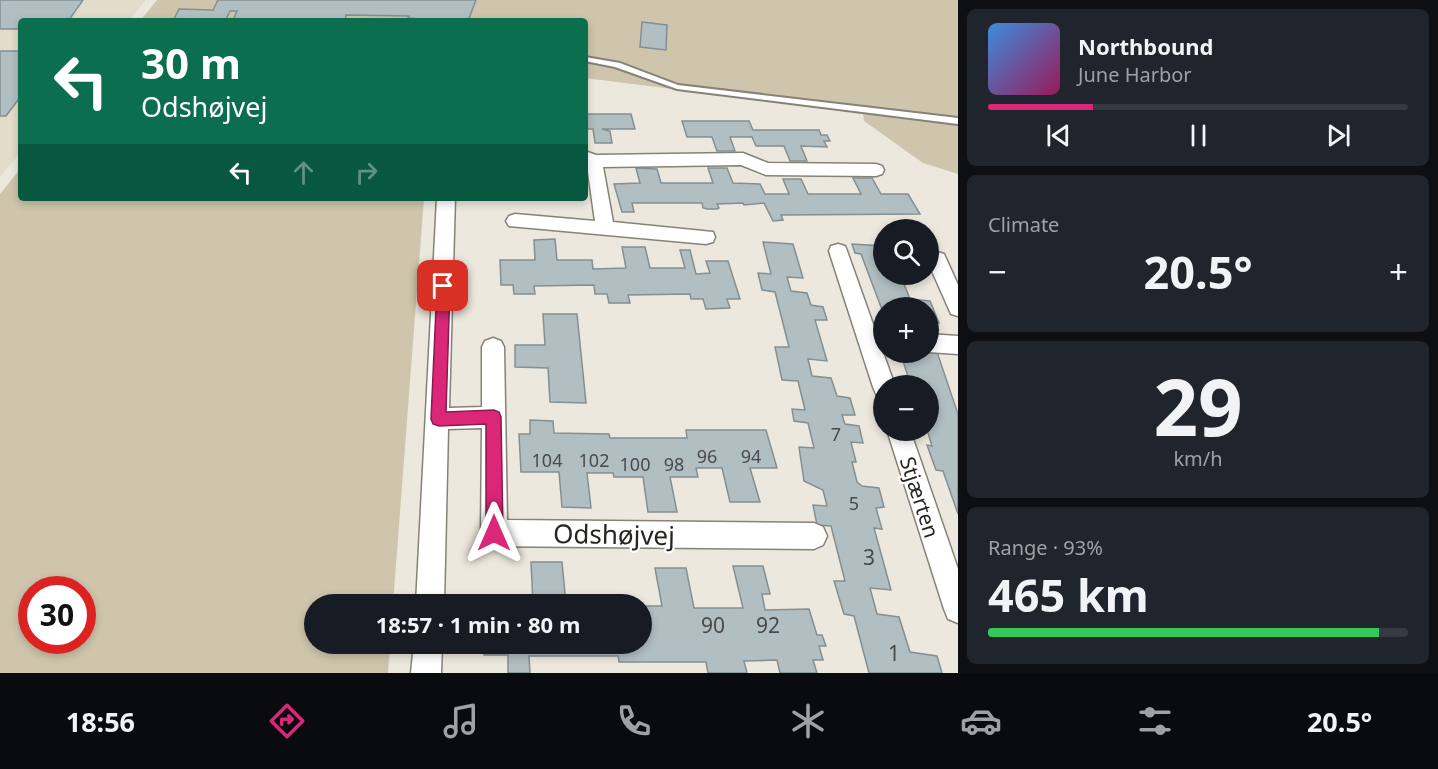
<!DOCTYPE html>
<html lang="en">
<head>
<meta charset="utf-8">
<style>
  :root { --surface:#171b24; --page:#20242c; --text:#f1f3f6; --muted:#9ea1a6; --line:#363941; --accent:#db2777 }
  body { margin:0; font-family:"Noto Sans",sans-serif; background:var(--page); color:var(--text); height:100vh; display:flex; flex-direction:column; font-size:22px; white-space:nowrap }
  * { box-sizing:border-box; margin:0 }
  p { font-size:20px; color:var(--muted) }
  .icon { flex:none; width:33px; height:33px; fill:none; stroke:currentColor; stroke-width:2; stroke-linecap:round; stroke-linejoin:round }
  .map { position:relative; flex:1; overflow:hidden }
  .panel { display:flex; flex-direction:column; gap:9px; padding:9px; background:#0d0f14; width:480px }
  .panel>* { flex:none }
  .guide { position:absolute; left:18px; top:18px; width:570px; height:183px; border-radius:6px; box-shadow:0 3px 9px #0003; background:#0b6e4f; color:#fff; overflow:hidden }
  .fabs { position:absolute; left:873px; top:219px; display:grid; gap:12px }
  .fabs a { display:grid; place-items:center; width:66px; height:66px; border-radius:50%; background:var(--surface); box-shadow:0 3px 9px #0003; font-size:30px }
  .speed { position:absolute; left:18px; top:576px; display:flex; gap:12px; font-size:30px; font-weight:700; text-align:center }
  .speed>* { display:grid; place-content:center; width:78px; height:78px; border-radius:50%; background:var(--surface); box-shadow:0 3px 9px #0003; line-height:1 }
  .speed .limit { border:9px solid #d22; background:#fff; color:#111 }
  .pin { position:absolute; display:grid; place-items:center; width:51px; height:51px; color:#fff; margin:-26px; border-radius:12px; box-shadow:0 3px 9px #0006 }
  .me { position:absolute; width:66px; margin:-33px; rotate:0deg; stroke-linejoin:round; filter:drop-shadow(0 0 4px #0008) }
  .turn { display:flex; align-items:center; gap:21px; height:126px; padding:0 24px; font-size:27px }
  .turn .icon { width:78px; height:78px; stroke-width:2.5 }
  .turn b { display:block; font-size:42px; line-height:51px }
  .lanes { display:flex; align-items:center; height:57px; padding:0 24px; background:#0003; justify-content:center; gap:30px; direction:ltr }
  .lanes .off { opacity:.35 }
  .big { font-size:45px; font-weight:700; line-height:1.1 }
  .panel .widget { flex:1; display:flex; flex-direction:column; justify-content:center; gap:9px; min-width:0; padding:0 21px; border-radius:9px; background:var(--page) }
  .panel .dial { align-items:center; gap:0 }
  .dial b { font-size:78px; line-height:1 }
  .song { display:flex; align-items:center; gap:18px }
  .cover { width:72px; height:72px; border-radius:9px; background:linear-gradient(135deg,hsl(210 70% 55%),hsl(330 70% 35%)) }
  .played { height:6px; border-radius:3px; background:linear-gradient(90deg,var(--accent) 25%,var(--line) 25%) }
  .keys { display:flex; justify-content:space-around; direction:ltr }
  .heat { display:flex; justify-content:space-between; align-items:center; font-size:33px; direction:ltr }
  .charge { height:9px; border-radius:4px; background:linear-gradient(90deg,#34c759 93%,var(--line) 0) }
  .trip { position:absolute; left:304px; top:594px; width:348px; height:60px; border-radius:30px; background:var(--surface); box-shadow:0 3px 9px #0003; font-weight:700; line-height:60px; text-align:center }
  .tab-bar { display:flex; height:96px; justify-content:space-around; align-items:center; background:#090b0e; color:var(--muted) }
  .tab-bar .icon { width:42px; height:42px }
  .tab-bar .active { color:var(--accent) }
  .tab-bar b { font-size:27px; color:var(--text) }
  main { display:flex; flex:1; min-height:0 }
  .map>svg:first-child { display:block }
  .built { fill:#e3dcca }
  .green { fill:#cec5ac; fill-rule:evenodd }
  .building { fill:#b1bec2; stroke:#839093; stroke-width:1.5 }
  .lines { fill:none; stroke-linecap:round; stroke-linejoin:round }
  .lane-casing { stroke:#858277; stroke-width:4 }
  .street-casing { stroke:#858277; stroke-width:3 }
  .lane { fill:#fff; fill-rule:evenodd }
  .street { fill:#fff; fill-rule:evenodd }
  .route { fill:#db2777; stroke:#8e194d; stroke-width:1.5 }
  .labels { text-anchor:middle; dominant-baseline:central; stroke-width:4.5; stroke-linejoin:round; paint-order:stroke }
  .number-label { font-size:18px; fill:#4a4b49 }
  .street-label { font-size:21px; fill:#272521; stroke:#fff }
  .near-number-label { font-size:21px; fill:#4a4b49 }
  .near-street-label { font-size:26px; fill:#272521; stroke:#fff }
</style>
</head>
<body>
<main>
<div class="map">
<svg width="958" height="673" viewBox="0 0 958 673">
  <rect width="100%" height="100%" fill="#ece8dd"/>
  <path class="built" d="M0,0H146L129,21H21V152L0,177Z"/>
  <g class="green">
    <path d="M157,0H958V174L923,163L864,121L863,113L585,78V21H140Z"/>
    <path d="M21,168V198H424L393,604H315V644H390L388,673H0V194ZM32,590H82V640H32Z"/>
  </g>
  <g class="building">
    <path d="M0,0H83L69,20L21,21V29H0Z"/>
    <path d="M218,0H476L468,21H434L408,18L409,16L346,15L345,21H233L237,11H230L225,21H173L179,9L213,10Z"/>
    <path d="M642,22L667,25L666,50L640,47Z"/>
    <path d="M0,51H21V96L6,116H0Z"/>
    <path d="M585,114H631L635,129H602L610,131L612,143H595L593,129H585Z"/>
    <path d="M682,121H749L753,130H819L821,135H827L830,141H824L827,147L801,146L807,161H790L784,146H756L752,137H730L735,151H717L712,137H687Z"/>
    <path d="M636,168L657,169L661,183H713L708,168H727L733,183L760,184L765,194H789L783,179H801L808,194H861L853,178H872L881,194H908L920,214L781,215L783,220L773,221L764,203L744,205L743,203L717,204L719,208L717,209H707L703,208L702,203H632L634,212H622L614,184L640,183Z"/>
    <rect x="499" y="198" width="84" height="2"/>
    <path d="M555,239L557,260H592L593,269L626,268L622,247H645L650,268H685L680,250H690L696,274L710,273L706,261H728L740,299H727L730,308L706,309L703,299H691L690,294L628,295L630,303H609L607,294H595L594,285L534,286L535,294H514L513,285H501L500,260H535L534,240Z"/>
    <path d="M763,242L793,244L803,278L787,277L791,291L807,293L811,305L823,307L827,320H815L827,361L808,359L812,376L831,378L837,396L850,398L855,415H842L845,424L859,426L863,443L851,442L856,462H852L857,482L862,486L879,488L884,507L876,508L882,529L874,528L891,590L870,588L877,614L899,617L910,652L937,656L942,673H869L854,616L844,614L834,581H845L831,526L817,525L813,505L827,506L823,490L804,481L799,447L814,448L808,423L794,421L792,409L805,410L798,381L782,380L775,347H789L775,292L762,290L758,273L771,274Z"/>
    <path d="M852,244L884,246V274H900L910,299L930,301L939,323L928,322V308H884V315L861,254L855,253Z"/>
    <path d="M543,314H577L586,403L550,402L548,368L515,367V345H545Z"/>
    <path d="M904,352H937L958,414V514L943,471L936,470L927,445L932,446L927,430L928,386H911L902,358H907Z"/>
    <path d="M530,420L553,421L554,433L609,434L610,438H687L686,430H766L777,468H750L760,502H730L722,468H696L698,477H670L677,512H648L643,477H614L613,473H587L591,508L562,507L559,472H521L519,434H530Z"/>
    <path d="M531,562H562L566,604H484H533Z"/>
    <path d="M733,566H763L770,594H762L765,610L809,609L817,635H822L826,646H819L823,660H813L817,673H780L777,660L744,661L747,673H708L706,662H619L618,656H529L530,673H508V655H484V644H642V606H662L655,568H686L694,608H743Z"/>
  </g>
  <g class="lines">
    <defs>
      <path id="lane" d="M585,57L620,63L678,85L958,118V124L677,89L615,67L585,61Z"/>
      <g id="street">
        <path d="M585,151L596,155L743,153L768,163L876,164L882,166L884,170L882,174L876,176L766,175L741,165L603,167L613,222L713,232L715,237L713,242L706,244L509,226L506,221L509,216L515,214L595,221Z"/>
        <path d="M437,198H455L449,408L482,407V347L485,341L493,338L501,341L504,347L507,520L814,523L823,527L827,536L823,545L814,549L494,546L485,542L481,533L482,428L448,429L444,604H416Z"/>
        <path d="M838,244L845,246L847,251L895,386H884V397L876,394L873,387L829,251L831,246Z"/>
        <path d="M937,252L944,254L958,285V316L951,314L928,262L930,254Z"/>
        <path d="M928,334L958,336V354L928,352Z"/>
        <path d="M887,430H910L958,569V623L948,619L944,609Z"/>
        <path d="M414,644H442L441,673H411Z"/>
      </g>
    </defs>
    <use href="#lane" class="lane-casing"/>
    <use href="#street" class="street-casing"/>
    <use href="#lane" class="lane"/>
    <use href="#street" class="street"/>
  </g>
  <path class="route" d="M443,281L450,286L446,412L494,410L499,412L501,417L503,533L500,539L494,542L488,539L486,533V424L439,426L433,424L431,419L437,286Z"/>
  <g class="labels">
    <g class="number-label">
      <text x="836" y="434">7</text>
      <text x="707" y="456">96</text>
      <text x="751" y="456">94</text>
      <text x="547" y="460">104</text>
      <text x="594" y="460">102</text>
      <text x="635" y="464">100</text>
      <text x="674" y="464">98</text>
      <text x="854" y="503">5</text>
    </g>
    <g class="street-label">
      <text transform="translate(920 497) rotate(72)">Stjærten</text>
    </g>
    <g class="near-number-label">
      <text x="869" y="557">3</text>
      <text x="713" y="625">90</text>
      <text x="768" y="625">92</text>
      <text x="894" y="653">1</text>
    </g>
    <g class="near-street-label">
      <text transform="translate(614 534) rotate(1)">Odshøjvej</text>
    </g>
  </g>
</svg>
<div class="fabs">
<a><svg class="icon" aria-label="search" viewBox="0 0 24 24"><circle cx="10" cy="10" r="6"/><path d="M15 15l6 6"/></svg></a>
<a>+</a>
<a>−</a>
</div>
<div class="speed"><div class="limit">30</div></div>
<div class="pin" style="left:443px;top:286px;background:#d93025"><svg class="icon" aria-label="arrive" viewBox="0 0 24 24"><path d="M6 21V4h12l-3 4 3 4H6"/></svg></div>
<svg class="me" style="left:494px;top:533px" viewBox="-20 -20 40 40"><path d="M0-17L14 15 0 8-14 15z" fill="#db2777" stroke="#fff" stroke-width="4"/></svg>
<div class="trip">18:57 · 1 min · 80 m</div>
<div class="guide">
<div class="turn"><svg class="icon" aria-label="left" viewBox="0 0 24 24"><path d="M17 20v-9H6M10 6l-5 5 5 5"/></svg><div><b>30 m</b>Odshøjvej</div></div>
<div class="lanes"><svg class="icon" aria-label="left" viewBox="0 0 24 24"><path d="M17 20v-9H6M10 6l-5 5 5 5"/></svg><svg class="icon off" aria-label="ahead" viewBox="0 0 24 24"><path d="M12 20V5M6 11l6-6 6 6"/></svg><svg class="icon off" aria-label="right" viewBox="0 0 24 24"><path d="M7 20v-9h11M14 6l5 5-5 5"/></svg></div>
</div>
</div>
<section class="panel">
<div class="widget">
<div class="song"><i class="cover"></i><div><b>Northbound</b><p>June Harbor</p></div></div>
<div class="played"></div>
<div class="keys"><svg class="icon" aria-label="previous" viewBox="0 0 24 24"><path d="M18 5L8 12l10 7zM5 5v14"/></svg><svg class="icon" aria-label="pause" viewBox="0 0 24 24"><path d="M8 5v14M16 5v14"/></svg><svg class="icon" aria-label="next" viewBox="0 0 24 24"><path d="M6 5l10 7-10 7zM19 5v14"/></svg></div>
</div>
<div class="widget"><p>Climate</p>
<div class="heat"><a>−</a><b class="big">20.5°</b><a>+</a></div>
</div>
<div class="widget dial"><b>29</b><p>km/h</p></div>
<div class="widget"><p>Range · 93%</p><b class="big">465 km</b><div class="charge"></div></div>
</section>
</main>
<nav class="tab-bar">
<b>18:56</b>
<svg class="icon active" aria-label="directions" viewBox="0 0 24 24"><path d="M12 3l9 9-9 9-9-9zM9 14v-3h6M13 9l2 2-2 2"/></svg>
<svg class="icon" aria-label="music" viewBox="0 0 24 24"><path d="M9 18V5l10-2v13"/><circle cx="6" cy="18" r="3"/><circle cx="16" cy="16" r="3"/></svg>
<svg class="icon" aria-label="phone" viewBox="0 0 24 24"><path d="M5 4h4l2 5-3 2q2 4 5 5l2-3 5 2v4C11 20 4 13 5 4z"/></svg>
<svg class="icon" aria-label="climate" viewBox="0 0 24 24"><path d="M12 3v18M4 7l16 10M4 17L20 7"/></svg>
<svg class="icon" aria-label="car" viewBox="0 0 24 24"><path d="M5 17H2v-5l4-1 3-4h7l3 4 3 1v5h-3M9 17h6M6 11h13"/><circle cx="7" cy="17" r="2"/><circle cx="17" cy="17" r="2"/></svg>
<svg class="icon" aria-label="filters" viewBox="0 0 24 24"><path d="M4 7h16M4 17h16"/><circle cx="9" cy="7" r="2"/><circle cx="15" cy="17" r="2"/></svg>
<b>20.5°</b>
</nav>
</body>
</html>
